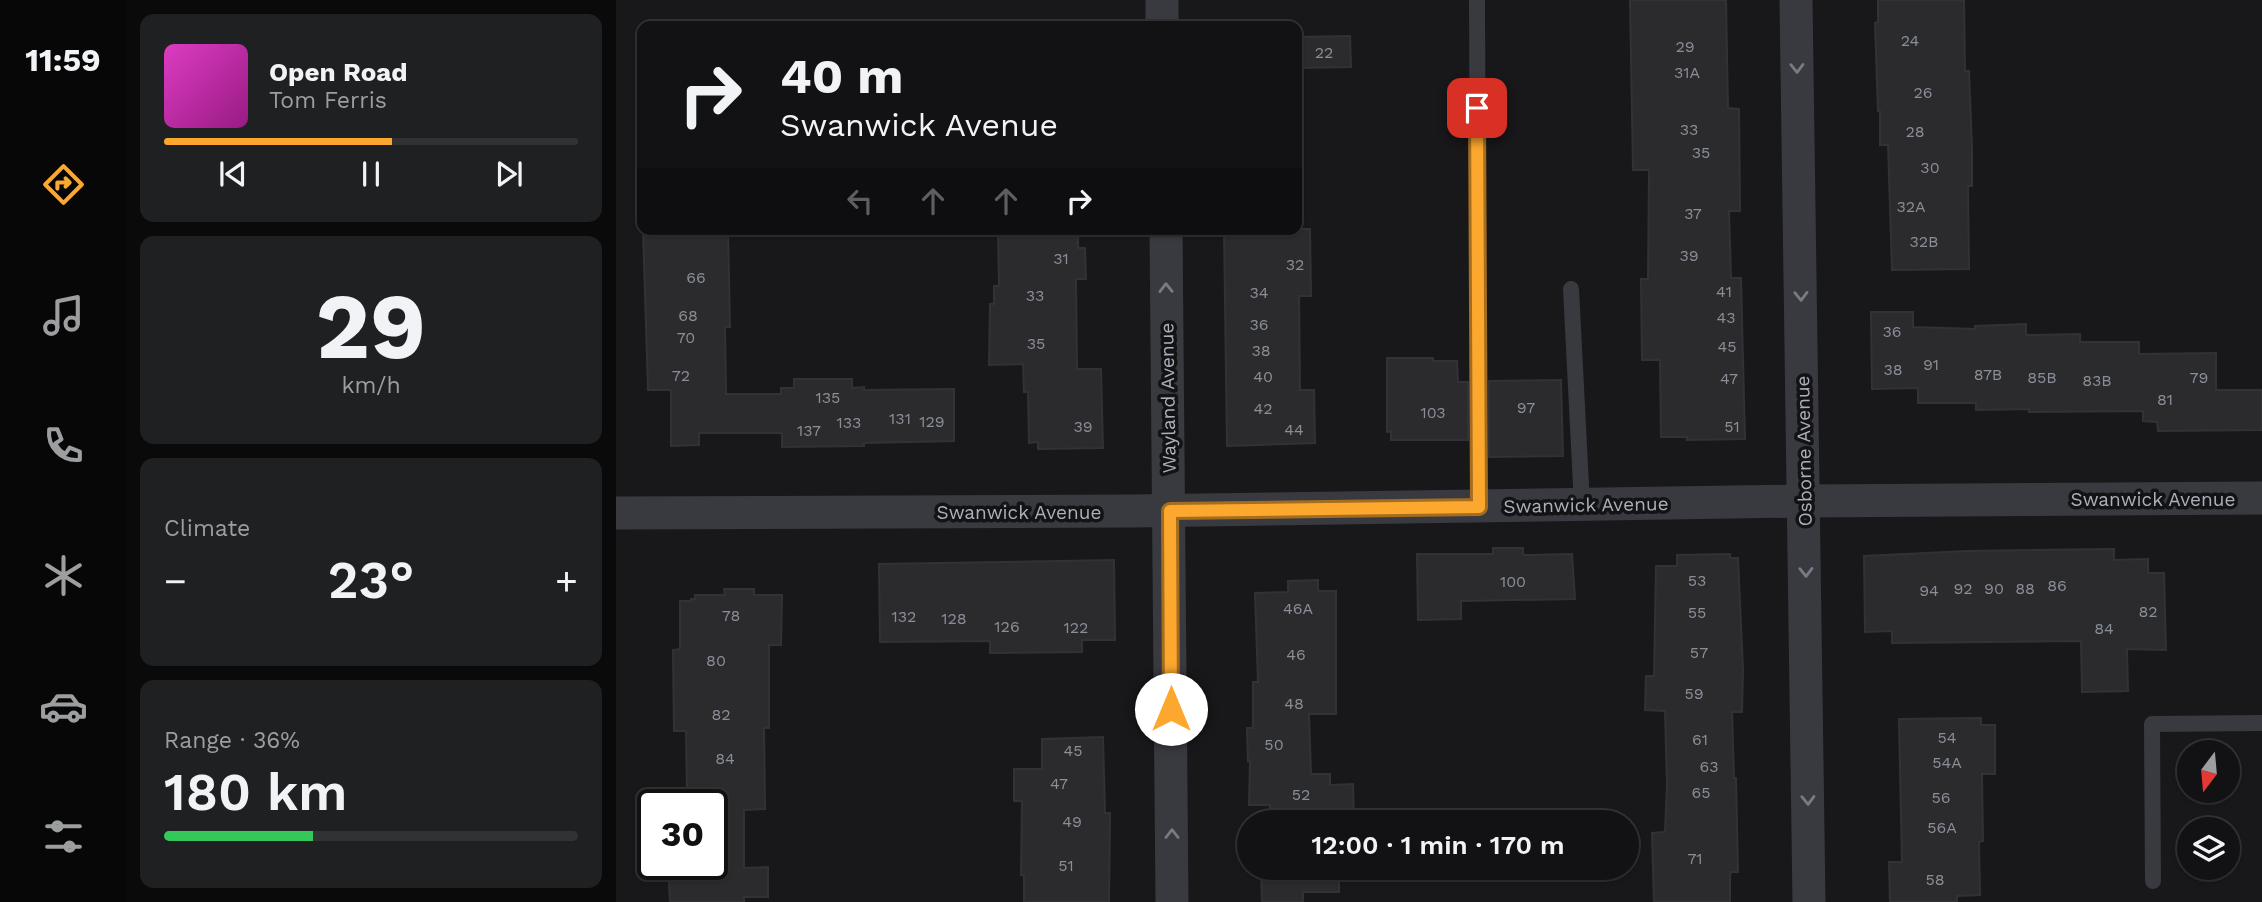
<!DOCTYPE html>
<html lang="en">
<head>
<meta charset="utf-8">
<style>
  :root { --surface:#121214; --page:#1f2022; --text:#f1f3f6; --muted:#9c9ea0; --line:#313234; --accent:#fca82f }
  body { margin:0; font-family:"Work Sans",sans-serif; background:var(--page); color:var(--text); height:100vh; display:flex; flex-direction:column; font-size:26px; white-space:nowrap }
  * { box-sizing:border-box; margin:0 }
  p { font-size:23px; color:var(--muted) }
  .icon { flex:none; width:38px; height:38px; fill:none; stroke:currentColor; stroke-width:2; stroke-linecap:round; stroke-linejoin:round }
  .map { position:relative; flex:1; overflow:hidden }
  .details { display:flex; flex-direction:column; gap:14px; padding:14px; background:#0a0a0b; width:490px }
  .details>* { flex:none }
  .banner { position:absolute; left:21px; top:21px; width:665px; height:214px; border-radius:14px; box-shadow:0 2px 5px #0004,0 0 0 2px var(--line); background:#121214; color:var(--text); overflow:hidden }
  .needle { width:46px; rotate:196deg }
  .controls { position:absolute; left:1561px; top:740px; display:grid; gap:14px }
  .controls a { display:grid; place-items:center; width:63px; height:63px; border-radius:50%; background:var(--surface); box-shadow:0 2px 5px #0004,0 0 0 2px var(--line); font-size:35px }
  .speed { position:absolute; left:21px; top:789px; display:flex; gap:14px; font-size:35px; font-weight:700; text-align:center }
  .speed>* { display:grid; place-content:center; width:91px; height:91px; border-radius:50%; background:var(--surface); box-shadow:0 2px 5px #0004,0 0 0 2px var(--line); line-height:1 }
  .speed .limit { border:4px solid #111; border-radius:10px; background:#fff; color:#111 }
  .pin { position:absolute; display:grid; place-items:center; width:60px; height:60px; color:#fff; margin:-30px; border-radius:14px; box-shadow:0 4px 10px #0006 }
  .me { position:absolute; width:77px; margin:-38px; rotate:0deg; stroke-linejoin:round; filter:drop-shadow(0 0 5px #0008) }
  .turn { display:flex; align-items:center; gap:24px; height:147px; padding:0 28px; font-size:32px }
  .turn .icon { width:91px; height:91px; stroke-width:2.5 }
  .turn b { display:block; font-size:49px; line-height:60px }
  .lanes { display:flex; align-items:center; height:66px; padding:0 28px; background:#0003; justify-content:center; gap:35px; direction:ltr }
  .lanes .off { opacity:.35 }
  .big { font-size:52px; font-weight:600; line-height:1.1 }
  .details .widget { flex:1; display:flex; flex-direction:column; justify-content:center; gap:10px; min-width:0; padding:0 24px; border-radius:14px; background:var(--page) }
  .details .dial { align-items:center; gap:0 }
  .dial b { font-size:91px; line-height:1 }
  .song { display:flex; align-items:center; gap:21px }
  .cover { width:84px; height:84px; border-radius:10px; background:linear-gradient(135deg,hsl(310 70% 55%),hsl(310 70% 35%)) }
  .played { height:7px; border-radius:4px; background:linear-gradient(90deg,var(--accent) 55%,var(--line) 55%) }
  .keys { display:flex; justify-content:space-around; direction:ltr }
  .heat { display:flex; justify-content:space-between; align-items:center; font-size:38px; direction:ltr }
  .charge { height:10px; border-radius:5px; background:linear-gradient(90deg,#34c759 36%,var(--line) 0) }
  .trip { position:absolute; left:621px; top:810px; width:402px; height:70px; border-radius:35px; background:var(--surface); box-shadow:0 2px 5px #0004,0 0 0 2px var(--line); font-weight:600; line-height:70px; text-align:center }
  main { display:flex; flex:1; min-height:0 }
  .tabs { display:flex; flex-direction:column; width:126px; justify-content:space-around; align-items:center; background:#070708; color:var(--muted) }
  .tabs .icon { width:49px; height:49px }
  .tabs .active { color:var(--accent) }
  .tabs b { font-size:32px; color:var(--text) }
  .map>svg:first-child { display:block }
  .building { fill:#2b2b2e; stroke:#323236; stroke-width:2 }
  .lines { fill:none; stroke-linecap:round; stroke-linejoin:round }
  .lane { stroke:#393a40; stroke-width:16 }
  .street { stroke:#393a40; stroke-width:33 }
  .oneway { stroke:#777b84 }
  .route-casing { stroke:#a46d1f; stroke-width:18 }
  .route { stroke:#fca82f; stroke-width:12 }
  .labels { text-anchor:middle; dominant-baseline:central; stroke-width:7; stroke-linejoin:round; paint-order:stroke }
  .number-label { font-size:16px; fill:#8a8e97 }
  .street-label { font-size:19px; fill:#aab0bb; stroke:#131315 }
</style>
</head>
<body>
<main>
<nav class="tabs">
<b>11:59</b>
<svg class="icon active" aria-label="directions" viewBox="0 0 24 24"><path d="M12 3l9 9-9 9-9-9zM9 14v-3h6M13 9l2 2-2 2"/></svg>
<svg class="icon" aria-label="music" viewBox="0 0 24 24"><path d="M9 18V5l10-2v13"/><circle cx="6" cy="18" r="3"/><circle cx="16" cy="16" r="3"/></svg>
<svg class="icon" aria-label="phone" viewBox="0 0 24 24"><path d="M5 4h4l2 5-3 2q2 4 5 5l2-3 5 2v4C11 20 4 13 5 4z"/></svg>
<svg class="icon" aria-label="climate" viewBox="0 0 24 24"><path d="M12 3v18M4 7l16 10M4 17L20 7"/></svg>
<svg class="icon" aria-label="car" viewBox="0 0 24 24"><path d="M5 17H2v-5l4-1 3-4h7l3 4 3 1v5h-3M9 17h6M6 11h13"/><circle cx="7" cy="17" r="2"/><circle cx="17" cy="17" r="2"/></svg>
<svg class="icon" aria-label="filters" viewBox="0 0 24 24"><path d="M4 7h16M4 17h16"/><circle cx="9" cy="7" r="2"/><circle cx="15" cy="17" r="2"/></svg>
</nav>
<section class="details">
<div class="widget">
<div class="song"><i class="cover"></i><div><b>Open Road</b><p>Tom Ferris</p></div></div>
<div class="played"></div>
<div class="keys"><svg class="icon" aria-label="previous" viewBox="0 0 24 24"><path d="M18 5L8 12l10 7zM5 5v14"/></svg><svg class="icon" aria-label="pause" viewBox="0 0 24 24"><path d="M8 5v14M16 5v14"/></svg><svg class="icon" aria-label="next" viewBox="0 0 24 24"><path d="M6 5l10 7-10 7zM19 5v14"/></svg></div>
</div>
<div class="widget dial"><b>29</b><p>km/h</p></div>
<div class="widget"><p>Climate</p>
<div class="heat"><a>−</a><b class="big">23°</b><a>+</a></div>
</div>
<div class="widget"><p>Range · 36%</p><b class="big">180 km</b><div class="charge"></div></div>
</section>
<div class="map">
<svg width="1646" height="902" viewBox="0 0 1646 902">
  <rect width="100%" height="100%" fill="#18181a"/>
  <g class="building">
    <path d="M1014,0H1110L1112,108L1123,109L1124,211H1113L1115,278H1125L1129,439L1071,440V437H1045L1044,360H1026L1025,279H1032L1033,170H1017Z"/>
    <path d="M1262,0H1348L1349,71H1353L1356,148V186H1352L1353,269L1276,270L1272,145H1264V111H1262L1259,23L1262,22Z"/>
    <path d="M734,36L735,67L681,68V37Z"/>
    <path d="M27,229L112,230L114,327H109L110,394H165V388H178V379H236V388L248,387V390L338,389V441L248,443V446L166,447V433H83V445L55,446V390H32Z"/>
    <path d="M382,229H462V248H469L470,279H460L461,369H485L487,448L422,449V442L413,443L412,392H408L407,364L373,365L374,304H378V286H383Z"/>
    <path d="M608,229H694L695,296H683L684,390H698L699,443L611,446Z"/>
    <path d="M1255,312H1297V327L1359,329V326L1410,324V335L1464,334V342H1523V354L1600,353V390H1646V430L1542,431L1541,422L1527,421V411L1413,412V409L1360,410V403H1302V388L1256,389Z"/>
    <path d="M771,358H817V361H841L842,382H852V440H775V431L771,432Z"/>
    <path d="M945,380L947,456L873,457V381Z"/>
    <path d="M877,548H907V555H912L956,554L959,599L845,601V619L802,620L801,554H877Z"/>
    <path d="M1498,549V560L1532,559V573H1548L1550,650L1511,649L1512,691L1466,692L1465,641L1276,643V631L1249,632L1248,556L1351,551Z"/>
    <path d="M1114,554V558H1122L1127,670L1126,712H1116L1118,778H1120L1122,872H1115L1114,875V902H1038L1036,833L1049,832L1051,784L1049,711L1029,710L1030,676H1038L1040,566H1061V555Z"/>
    <path d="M498,560L499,640H466V652L374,653V641L264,642L263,564Z"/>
    <path d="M702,580V591H720V714H693L695,774H714V785L737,784L738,822H653L654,805H633L634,761H632L631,728H637V682H642L639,593L672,592V581Z"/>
    <path d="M108,589H138V595H166L165,645H153V728H148L149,809L128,810V868L152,867V897H128V902H54L52,864H96V805H76V795H71L70,731H58L57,650L64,649V601H75V599H79V595H109Z"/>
    <path d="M1365,718V725H1379V774H1366L1367,841L1363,842L1364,895L1341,896V902H1274L1273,862H1286L1283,719Z"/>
    <path d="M487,737L489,813H494L493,902H408V875H405L406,801H398V769H426V739Z"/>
    <path d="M645,868H723V892H687V902H646Z"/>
  </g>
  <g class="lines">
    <g class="lane">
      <path d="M861,0L863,507"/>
      <path d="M955,289L966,505"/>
      <path d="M1537,881L1536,724L1646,723"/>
    </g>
    <g class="street">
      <path d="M546,0V26"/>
      <path d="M1180,0L1193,902"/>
      <path d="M550,229L556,902"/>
      <path d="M0,513L517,511L1189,501L1646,498"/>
    </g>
  </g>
  <defs><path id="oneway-chevron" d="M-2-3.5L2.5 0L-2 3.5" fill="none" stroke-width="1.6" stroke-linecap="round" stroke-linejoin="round" transform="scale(1.75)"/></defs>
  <g class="oneway">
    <use href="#oneway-chevron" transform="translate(1181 68) rotate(89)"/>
    <use href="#oneway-chevron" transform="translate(550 288) rotate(-91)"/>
    <use href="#oneway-chevron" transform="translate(1185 296) rotate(89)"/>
    <use href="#oneway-chevron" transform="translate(1190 572) rotate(89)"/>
    <use href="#oneway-chevron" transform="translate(1192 800) rotate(89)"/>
    <use href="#oneway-chevron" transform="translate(556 834) rotate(-90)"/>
  </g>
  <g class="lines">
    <defs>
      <path id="route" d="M555,709L554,511L863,507L861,108"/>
    </defs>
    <use href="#route" class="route-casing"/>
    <use href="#route" class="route"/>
  </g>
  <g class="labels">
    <g class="number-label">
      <text x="1294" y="40">24</text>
      <text x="1069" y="46">29</text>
      <text x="708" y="52">22</text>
      <text x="1071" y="72">31A</text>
      <text x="1307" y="92">26</text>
      <text x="1073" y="129">33</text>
      <text x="1299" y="131">28</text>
      <text x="1085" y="152">35</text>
      <text x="1314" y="167">30</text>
      <text x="1295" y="206">32A</text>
      <text x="1077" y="213">37</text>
      <text x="1308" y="241">32B</text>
      <text x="1073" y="255">39</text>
      <text x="445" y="258">31</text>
      <text x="679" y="264">32</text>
      <text x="80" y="277">66</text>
      <text x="1108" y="291">41</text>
      <text x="643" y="292">34</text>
      <text x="419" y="295">33</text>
      <text x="72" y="315">68</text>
      <text x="1110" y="317">43</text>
      <text x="643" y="324">36</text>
      <text x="1276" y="331">36</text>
      <text x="70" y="337">70</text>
      <text x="420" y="343">35</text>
      <text x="1111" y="346">45</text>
      <text x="645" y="350">38</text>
      <text x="1315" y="364">91</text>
      <text x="1277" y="369">38</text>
      <text x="1372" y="374">87B</text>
      <text x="65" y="375">72</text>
      <text x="647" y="376">40</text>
      <text x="1426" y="377">85B</text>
      <text x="1583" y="377">79</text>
      <text x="1113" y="378">47</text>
      <text x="1481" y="380">83B</text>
      <text x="212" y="397">135</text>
      <text x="1549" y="399">81</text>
      <text x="910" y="407">97</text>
      <text x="647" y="408">42</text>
      <text x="817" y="412">103</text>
      <text x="284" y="418">131</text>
      <text x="316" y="421">129</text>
      <text x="233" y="422">133</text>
      <text x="467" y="426">39</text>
      <text x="1116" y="426">51</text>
      <text x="678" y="429">44</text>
      <text x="193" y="430">137</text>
      <text x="1081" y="580">53</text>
      <text x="897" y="581">100</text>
      <text x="1441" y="585">86</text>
      <text x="1347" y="588">92</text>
      <text x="1378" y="588">90</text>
      <text x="1409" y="588">88</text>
      <text x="1313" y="590">94</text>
      <text x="682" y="608">46A</text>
      <text x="1532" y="611">82</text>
      <text x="1081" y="612">55</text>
      <text x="115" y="615">78</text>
      <text x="288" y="616">132</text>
      <text x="338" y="618">128</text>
      <text x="391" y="626">126</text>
      <text x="460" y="627">122</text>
      <text x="1488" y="628">84</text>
      <text x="1083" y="652">57</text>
      <text x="680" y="654">46</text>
      <text x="100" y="660">80</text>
      <text x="1078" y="693">59</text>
      <text x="678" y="703">48</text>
      <text x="105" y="714">82</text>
      <text x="1331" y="737">54</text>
      <text x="1084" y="739">61</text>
      <text x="658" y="744">50</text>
      <text x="457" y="750">45</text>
      <text x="109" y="758">84</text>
      <text x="1331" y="762">54A</text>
      <text x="1093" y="766">63</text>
      <text x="443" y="783">47</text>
      <text x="1085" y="792">65</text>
      <text x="685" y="794">52</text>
      <text x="1325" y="797">56</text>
      <text x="456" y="821">49</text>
      <text x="1326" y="827">56A</text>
      <text x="1079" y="858">71</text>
      <text x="450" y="865">51</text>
      <text x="1319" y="879">58</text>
    </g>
    <g class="street-label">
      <text transform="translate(552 398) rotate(-91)">Wayland Avenue</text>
      <text transform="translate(1188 451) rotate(-91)">Osborne Avenue</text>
      <text x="1537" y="499">Swanwick Avenue</text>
      <text transform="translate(970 505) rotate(-1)">Swanwick Avenue</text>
      <text x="403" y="512">Swanwick Avenue</text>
    </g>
  </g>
</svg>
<div class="controls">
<a><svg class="needle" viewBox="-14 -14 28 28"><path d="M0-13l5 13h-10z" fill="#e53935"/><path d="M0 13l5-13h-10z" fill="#9c9ea0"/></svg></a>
<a><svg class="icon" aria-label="layers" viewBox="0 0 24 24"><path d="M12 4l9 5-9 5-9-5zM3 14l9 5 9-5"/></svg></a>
</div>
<div class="speed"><div class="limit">30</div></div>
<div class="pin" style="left:861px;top:108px;background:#d93025"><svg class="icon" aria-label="arrive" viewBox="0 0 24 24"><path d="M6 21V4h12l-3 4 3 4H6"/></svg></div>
<svg class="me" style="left:555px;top:709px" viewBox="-20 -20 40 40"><circle r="19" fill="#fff"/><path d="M0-13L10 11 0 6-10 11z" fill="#fca82f"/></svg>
<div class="trip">12:00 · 1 min · 170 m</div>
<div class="banner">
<div class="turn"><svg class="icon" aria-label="right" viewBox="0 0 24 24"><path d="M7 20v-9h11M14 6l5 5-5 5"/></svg><div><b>40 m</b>Swanwick Avenue</div></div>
<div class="lanes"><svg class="icon off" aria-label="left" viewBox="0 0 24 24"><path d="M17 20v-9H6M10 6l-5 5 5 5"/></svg><svg class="icon off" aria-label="ahead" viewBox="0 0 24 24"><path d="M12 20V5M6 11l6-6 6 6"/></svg><svg class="icon off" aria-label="ahead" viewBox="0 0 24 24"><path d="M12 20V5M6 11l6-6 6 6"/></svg><svg class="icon" aria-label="right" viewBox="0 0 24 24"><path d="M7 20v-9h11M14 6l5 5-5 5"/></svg></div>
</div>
</div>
</main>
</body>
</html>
